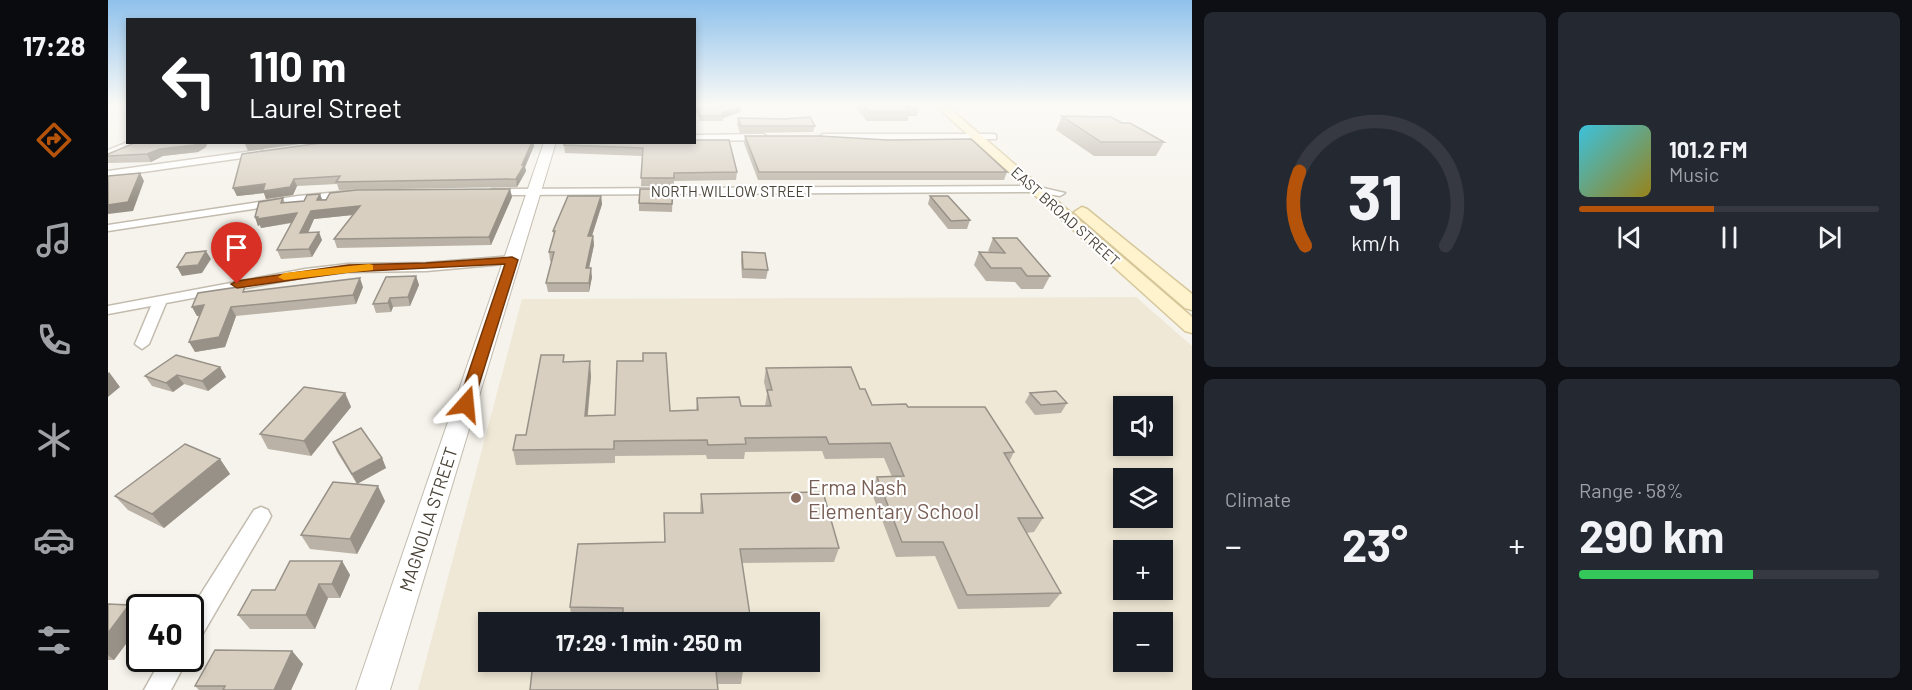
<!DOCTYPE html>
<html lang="en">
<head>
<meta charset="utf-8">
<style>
  :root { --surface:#171b24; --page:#242831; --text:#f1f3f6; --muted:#9ea1a6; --line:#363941; --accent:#b45309 }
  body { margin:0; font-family:Barlow,sans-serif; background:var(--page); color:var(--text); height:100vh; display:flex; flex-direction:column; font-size:22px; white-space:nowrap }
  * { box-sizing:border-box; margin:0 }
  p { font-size:20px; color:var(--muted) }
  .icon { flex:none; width:33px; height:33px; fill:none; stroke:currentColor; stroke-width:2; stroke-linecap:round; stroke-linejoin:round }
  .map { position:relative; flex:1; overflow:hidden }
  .side { display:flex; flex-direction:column; gap:12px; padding:12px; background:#0d0f14; width:720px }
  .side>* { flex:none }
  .hud { position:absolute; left:18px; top:18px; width:570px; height:126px; border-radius:0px; box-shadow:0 3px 9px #0003; background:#202124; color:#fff; overflow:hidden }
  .tools { position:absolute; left:1005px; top:396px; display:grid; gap:12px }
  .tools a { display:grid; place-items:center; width:60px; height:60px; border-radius:0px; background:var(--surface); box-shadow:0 3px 9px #0003; font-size:30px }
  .speed { position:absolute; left:18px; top:594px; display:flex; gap:12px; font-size:30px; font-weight:700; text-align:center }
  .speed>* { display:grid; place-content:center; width:78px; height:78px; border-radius:50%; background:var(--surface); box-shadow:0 3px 9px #0003; line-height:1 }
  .speed .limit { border:3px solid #111; border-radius:9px; background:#fff; color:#111 }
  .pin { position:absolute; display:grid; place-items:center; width:51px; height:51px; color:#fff; margin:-62px -26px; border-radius:50% 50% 50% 0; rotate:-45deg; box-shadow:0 0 6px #0007 }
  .pin .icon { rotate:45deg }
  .me { position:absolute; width:66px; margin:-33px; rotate:18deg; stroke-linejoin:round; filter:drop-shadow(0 0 4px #0008) }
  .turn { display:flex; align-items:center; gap:21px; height:126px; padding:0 24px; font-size:27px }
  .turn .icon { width:78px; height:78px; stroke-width:2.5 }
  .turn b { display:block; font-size:42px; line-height:51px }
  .big { font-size:45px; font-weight:700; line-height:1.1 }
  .side .tile { flex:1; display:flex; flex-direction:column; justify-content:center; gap:9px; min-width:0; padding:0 21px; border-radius:9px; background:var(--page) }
  .side .dial { align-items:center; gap:0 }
  .dial svg { height:156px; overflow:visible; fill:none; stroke:var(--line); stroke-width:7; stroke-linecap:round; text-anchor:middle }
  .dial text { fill:var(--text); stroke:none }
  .song { display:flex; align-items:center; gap:18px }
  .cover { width:72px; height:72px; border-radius:9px; background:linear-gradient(135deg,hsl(190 70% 55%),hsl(50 70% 35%)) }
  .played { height:6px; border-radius:3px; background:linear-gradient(90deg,var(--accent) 45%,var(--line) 45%) }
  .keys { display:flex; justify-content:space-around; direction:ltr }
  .heat { display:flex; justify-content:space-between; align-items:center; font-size:33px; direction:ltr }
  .charge { height:9px; border-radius:4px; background:linear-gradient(90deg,#34c759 58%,var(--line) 0) }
  .side .tiles { flex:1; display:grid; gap:12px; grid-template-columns:repeat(2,1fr) }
  .trip { position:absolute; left:370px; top:612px; width:342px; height:60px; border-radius:0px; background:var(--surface); box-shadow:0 3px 9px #0003; font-weight:700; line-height:60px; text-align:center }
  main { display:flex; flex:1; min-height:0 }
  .tab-bar { display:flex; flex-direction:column; width:108px; justify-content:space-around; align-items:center; background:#090b0e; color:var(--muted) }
  .tab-bar .icon { width:42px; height:42px }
  .tab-bar .on { color:var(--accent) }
  .tab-bar b { font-size:27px; color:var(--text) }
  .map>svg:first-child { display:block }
  .education { fill:#efe8d6; fill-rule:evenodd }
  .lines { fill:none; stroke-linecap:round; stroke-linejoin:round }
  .minor-casing { stroke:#c2bbae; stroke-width:3 }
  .tertiary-casing { stroke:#c2bbae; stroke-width:2 }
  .secondary-casing { stroke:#d6c79b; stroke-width:3 }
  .minor { fill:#fff; fill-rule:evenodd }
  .tertiary { fill:#fff; fill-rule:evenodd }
  .secondary { fill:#fff3cd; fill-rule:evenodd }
  .wall { fill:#bab2a6 }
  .shaded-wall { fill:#979187 }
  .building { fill:#d8cfc1; stroke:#979187; stroke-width:1.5 }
  .route { fill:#b45309; stroke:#753606; stroke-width:1.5 }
  .slow { fill:#f59e0b }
  .education-dot { fill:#8d6e63; stroke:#fff; stroke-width:2 }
  .labels { text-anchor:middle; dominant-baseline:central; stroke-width:4.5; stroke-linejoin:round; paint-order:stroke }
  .far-street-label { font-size:15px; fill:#4b4439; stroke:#fff }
  .street-label { font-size:18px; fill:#4b4439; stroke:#fff }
  .near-education-label { font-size:21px; fill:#785e54; stroke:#fff; text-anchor:start }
</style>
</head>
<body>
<main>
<nav class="tab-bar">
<b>17:28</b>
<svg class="icon on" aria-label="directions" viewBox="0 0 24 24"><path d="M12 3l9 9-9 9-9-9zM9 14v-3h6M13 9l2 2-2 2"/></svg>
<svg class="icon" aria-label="music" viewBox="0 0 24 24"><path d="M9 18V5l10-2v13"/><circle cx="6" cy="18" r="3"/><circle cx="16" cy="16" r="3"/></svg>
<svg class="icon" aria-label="phone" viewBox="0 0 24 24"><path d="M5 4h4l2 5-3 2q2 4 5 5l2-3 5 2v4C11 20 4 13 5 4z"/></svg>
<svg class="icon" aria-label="climate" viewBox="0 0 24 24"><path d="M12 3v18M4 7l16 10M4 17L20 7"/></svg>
<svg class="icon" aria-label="car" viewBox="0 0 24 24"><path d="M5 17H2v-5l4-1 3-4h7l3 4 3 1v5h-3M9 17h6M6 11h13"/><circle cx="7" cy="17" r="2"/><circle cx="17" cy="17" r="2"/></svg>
<svg class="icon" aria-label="filters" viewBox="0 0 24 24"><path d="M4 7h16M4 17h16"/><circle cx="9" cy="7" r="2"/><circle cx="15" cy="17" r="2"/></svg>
</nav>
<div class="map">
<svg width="1084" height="690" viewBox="0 0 1084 690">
  <rect width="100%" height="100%" fill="#f6f3ec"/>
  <path class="education" d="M1028,297L1084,346V690H310L414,299ZM1016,406H1054V446H1016ZM1016,478H1054V518H1016ZM1016,550H1054V590H1016ZM381,622H702V662H381ZM1016,622H1054V662H1016Z"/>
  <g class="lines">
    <defs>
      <g id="minor">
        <path d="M885,134L888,135V139L715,140L711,137L715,134Z"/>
        <path d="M586,135L655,134L659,137L655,140L586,141Z"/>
        <path d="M20,142H31L0,156V150Z"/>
        <path d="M152,150L155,151V155L0,177V171Z"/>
        <path d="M927,186L957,193L952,196L927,192L384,195L379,192L384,189Z"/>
        <path d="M241,191L246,194L245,196L190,202L0,231V225L190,196Z"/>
        <path d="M404,256L410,260L408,263L318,271L240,272L197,277L58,303L41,344L34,349L27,344L43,306L0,314V306L197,269L240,264L318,263Z"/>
        <path d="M153,507L160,510L163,516L160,522L90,642L82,646V611L146,510Z"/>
        <path d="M54,658H80L63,690H36Z"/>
      </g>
      <path id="tertiary" d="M436,142H448L282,690H248Z"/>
      <g id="secondary">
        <path d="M828,106H839L1084,317V333L1077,331Z"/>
        <path d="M974,207L979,209L1084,294V310L1077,308L969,215L966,212Z"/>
      </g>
    </defs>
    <use href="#minor" class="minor-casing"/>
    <use href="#tertiary" class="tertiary-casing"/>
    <use href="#secondary" class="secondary-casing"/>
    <use href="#minor" class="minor"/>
    <use href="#tertiary" class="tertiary"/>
    <use href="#secondary" class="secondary"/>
  </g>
  <g class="wall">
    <path d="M586,106L633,107L632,112L615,118V121H591V113L586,114Z"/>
    <path d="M747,106H810L812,107L809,116H801L800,121H759Z"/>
    <path d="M954,116L1014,123L1056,142L1048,156H986L948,130Z"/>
    <path d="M630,118L707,126L705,132L632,133L629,125Z"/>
    <path d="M637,136L899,172L896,180H650L636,143Z"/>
    <path d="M220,142L426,146L417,167L418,171L409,187L231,190L229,184L189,186L185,195L158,199L156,193L129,196L125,188Z"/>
    <path d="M586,142L629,172L628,180L566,181V186H533L534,156L457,153L456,145Z"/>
    <path d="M98,147L90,152L55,156L43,162L0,163V154Z"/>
    <path d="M402,189L404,197L383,245L229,248L226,239L245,215L206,219L200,233L214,240L204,257L173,259L169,250L184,223L153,228L152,225L150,226L147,217L175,198L177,203L196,201L212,194L214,200Z"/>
    <path d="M565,189L564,212L531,211V203Z"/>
    <path d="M493,196L494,204L484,236H485L486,245L481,268L484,277L481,292H440L438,283L444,261H442L441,252L446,236L445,231Z"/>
    <path d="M822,196L862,220L859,229H840L820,204Z"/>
    <path d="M885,238L942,276L935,289H913L907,282L878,281L866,265L871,252H882L880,251Z"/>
    <path d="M634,252L660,270L658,279L634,278L633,261Z"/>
    <path d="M308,276L311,285L302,306L285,307L283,312L268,313L265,304Z"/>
    <path d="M255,287L248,304L128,316L117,347L87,352L92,316H89L84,307L140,291Z"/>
    <path d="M457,362L483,376L480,415H507L562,411L588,410L589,398L633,406H657L659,394L656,382L658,368L752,389L764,405L800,407L906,452L901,462L935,518L926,532L918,533L953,593L941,607L850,609L827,556L788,557L763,491L769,477H784L776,458L717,459L714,451L637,452L636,459H599L598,455L507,456V463L408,465L405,450L418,435Z"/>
    <path d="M112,367L118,377L100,391L76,384L65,392L44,386L37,376Z"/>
    <path d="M237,393L243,407L203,456L160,449L152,434Z"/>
    <path d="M922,393L959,403L953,413L927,415L917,402Z"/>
    <path d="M225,442L274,458L278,468L249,484L229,452Z"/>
    <path d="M112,459L122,474L56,528L20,510L7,496Z"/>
    <path d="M593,494L731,548L726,562L634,563L515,622L464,621L462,607L556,542V513H592Z"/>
    <path d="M277,501L249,554L202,549L193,535Z"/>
    <path d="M234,561L242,575L232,598H220L207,629H142L130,615L167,590Z"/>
    <path d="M0,604L21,605L32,615V625L6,660H0Z"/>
    <path d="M184,651L195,664L183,690H91L87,686Z"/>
    <path d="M425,662L635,671L633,684H609Z"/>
  </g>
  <g class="shaded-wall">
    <path d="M633,107L632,112L615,118L614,113Z"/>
    <path d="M90,142H100L98,147L90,152L55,156L43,162L39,154L52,149Z"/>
    <path d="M148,142H207L140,151L137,144Z"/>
    <path d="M422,142H426V146L417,167L418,171L409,187L408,179Z"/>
    <path d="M32,173L36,181L25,211L0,214V205Z"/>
    <path d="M186,179L189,186L185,195L158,199L156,193L129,196L125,188L157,184Z"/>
    <path d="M402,189L404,197L383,245L381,237Z"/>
    <path d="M212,194L215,202L209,200Z"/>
    <path d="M493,196L494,204L481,245L480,236Z"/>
    <path d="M252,206L254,214L206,219L196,242L192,233L203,211Z"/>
    <path d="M189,213L192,221L153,228L152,225L150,226L147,217Z"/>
    <path d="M211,232L214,240L204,257L201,249Z"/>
    <path d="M485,236L486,245L479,277L478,268Z"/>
    <path d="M98,251L103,259L94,273L74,276L69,267Z"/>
    <path d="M483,268L484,277L481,292V283Z"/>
    <path d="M308,276L311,285L302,306L300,297Z"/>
    <path d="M252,278L255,287L248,304L245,295Z"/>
    <path d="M282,298L285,307L283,312L280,303Z"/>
    <path d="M96,305L102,314L89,316L84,307Z"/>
    <path d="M123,307L128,316L117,347L87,352L81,342Z"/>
    <path d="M482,361L483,376L478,430L477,416Z"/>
    <path d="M112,367L118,377L100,391L94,381Z"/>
    <path d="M1,372L12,387L0,397V373Z"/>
    <path d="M69,375L76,384L65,392L58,383Z"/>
    <path d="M237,393L243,407L203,456L196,441Z"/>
    <path d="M274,458L278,468L249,484L244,474Z"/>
    <path d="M112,459L122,474L56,528L44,514Z"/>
    <path d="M270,486L277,501L249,554L242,539Z"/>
    <path d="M234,561L242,575L232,598L224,584Z"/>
    <path d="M211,584L220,598L207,629L198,615Z"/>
    <path d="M21,605L32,615V625L6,660L0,655V633Z"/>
    <path d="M184,651L195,664L183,690H166Z"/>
  </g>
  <g class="building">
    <path d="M586,106H632L633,107L614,113L615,116H591V109H586Z"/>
    <path d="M756,106H810L812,107H797L802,112H761Z"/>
    <path d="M954,116L1003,117L1014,123H1022L1056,142H993Z"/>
    <path d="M702,117L707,126H633L630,118L675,119Z"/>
    <path d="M637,136H712L780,140L863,139L899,172H651Z"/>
    <path d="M586,140H621L629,172L566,173V178H533L535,148L456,145L457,142H586Z"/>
    <path d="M29,142H90L86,145L52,149L39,154L0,156V154Z"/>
    <path d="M220,142H424L414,165L417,164L408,179L228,182L232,176L186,179L182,187L155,191L157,184L125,188L134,154Z"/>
    <path d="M32,173L20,202L0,205V176Z"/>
    <path d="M402,189L381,237L226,239L252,206L203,211L192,233L211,232L201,249L169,250L189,213L149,219L150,217H147L151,202L175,198L173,203L196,201L199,195L212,194L209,200H218L222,193L249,190Z"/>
    <path d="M532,189H565L564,204L531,203Z"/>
    <path d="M460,196H493L480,236H485L478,268H483L481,283H438L446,252H441L447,231H445Z"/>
    <path d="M822,196H840L862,220L843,221Z"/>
    <path d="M885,238H909L942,276H919L913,268H883L871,252L897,253Z"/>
    <path d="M98,251L90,265L69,267L78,253Z"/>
    <path d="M634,252L657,253L660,270L635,269Z"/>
    <path d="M308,276L300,297L282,298L280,303L265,304L278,277Z"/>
    <path d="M252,278L245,295L123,307L111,337L81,342L96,305L84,307L90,293L137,286L135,292Z"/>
    <path d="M535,353H558L562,411L590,410L589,398L631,397L633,406H663L659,390H664L658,368L743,367L752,389H757L764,405L798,404L800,407H877L906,452L896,453L935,518H910L953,593L859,595L835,542H794L769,477L796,476L782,443L721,444L718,437L637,438L638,444L600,445L599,440L506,441V449L405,450L408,435H418L433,355H456L455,362L482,361L477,416L507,415L509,361H535Z"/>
    <path d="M68,355L112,367L94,381L69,375L58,383L37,376Z"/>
    <path d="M196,387L237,393L196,441L152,434Z"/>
    <path d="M948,391L959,403L933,405L922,393Z"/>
    <path d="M253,428L274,458L244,474L225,442Z"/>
    <path d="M77,444L112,459L44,514L7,496Z"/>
    <path d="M225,482L270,486L242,539L193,535Z"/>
    <path d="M715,492L731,548L632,549L643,622H515V608L462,607L470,544L557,542L556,513H595L593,494Z"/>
    <path d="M182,561H234L224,584H211L198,615H130L144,590H167Z"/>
    <path d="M0,604L21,605L0,633Z"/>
    <path d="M107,650L184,651L166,690H115L117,686H87Z"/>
    <path d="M425,662H634L635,671H608L610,690H422Z"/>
  </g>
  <linearGradient id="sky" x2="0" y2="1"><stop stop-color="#8fc1ec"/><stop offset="0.52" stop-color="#fbfaf6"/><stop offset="1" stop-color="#fbfaf6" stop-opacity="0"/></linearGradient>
  <rect width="1084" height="202" fill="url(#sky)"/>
  <path class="route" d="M404,257L410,260L365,404L358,409L350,404L397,264L240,272L129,288L123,284L129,281L240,265L318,263Z"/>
  <path class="slow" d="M261,264L265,265V270L176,280L170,277L176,273Z"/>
  <circle class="education-dot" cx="688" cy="498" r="6"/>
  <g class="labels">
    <g class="far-street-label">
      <text x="624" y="191">NORTH WILLOW STREET</text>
      <text transform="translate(958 216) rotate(42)">EAST BROAD STREET</text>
    </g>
    <g class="street-label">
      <text transform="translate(320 519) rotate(-72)">MAGNOLIA STREET</text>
    </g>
    <g class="near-education-label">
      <text x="700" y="486">Erma Nash<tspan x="700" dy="24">Elementary School</tspan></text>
    </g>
  </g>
</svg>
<div class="tools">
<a><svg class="icon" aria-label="sound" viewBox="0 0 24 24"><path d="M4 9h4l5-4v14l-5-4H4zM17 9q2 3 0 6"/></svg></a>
<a><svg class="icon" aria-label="layers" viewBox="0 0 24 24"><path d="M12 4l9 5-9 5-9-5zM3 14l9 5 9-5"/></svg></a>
<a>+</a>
<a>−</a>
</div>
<div class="speed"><div class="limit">40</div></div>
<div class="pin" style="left:129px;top:284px;background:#d93025"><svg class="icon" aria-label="arrive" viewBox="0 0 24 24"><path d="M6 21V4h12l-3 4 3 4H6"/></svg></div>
<svg class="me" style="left:358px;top:404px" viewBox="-20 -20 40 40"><path d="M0-17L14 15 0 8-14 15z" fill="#b45309" stroke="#fff" stroke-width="4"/></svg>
<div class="trip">17:29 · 1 min · 250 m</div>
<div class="hud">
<div class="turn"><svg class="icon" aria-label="left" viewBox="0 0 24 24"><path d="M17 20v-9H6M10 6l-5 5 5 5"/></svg><div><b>110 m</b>Laurel Street</div></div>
</div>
</div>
<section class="side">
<div class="tiles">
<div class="tile dial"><svg viewBox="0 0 100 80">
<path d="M14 69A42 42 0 1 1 86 69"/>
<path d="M14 69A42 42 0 0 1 11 31" stroke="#b45309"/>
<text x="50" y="56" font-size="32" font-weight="700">31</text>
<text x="50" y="72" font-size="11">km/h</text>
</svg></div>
<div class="tile">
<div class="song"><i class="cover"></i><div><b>101.2 FM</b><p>Music</p></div></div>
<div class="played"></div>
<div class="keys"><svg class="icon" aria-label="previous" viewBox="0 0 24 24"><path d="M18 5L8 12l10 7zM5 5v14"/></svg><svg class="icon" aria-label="pause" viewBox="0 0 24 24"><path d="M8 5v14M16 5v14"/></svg><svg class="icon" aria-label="next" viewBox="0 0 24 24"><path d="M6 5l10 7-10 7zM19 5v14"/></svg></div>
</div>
<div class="tile"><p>Climate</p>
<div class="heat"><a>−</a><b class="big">23°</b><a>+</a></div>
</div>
<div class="tile"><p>Range · 58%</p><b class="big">290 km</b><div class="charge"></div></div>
</div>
</section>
</main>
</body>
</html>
